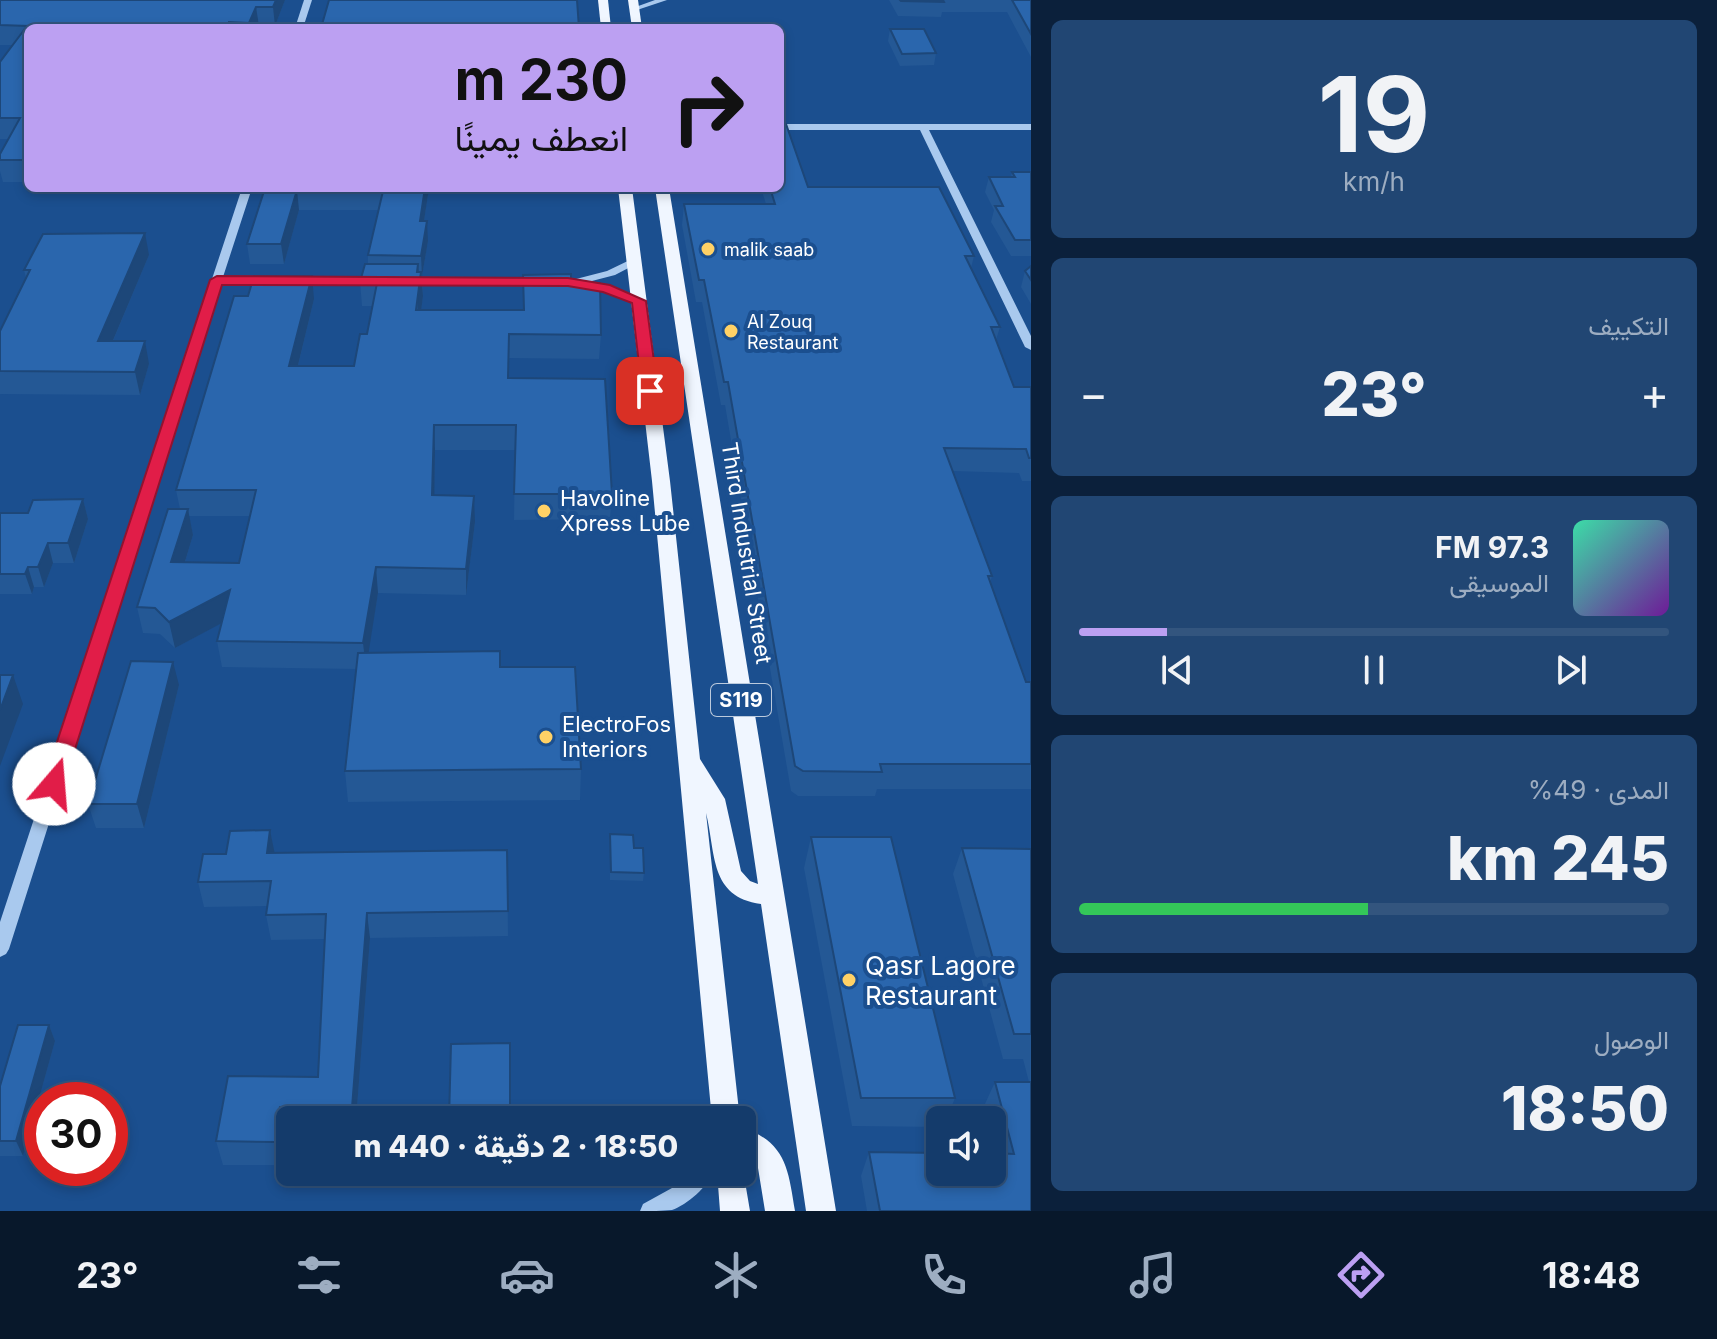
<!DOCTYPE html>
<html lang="ar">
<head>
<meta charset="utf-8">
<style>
  :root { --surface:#143b6b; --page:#214673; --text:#f1f3f6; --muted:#9dadc1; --line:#33557e; --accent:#bca0f2 }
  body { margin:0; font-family:Inter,Vazirmatn,sans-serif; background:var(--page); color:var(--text); direction:rtl; height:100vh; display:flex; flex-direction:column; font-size:30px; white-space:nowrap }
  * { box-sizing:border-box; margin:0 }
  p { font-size:26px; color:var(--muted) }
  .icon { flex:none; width:44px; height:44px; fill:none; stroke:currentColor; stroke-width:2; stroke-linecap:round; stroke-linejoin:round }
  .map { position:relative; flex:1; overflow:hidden; direction:ltr }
  .side { display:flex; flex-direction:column; gap:20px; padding:20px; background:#0b203b; width:686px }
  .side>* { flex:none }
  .guide { position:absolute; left:24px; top:24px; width:760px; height:168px; border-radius:12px; box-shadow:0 4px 12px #0003,0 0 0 2px var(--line); direction:rtl; background:#bca0f2; color:#111; overflow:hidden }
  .controls { position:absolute; left:926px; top:1106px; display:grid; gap:16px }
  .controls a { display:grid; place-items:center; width:80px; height:80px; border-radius:12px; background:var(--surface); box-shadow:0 4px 12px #0003,0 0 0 2px var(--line); font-size:40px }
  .speed { position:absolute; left:24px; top:1082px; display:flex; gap:16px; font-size:40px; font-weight:700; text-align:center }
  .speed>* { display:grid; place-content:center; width:104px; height:104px; border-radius:50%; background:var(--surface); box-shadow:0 4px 12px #0003,0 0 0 2px var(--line); line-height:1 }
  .speed .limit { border:12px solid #d22; background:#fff; color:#111 }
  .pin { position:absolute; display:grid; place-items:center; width:68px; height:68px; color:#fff; margin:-34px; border-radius:16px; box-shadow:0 4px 12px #0006 }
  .me { position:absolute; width:88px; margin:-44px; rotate:18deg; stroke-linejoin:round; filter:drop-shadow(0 0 6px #0008) }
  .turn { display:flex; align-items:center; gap:28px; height:168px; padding:0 24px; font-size:36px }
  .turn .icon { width:104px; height:104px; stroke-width:2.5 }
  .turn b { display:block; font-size:56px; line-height:68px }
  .big { font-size:60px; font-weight:800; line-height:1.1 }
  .side .widget { flex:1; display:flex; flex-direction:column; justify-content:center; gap:12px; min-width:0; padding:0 28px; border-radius:12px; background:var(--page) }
  .side .dial { align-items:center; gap:0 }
  .dial b { font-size:104px; line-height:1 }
  .song { display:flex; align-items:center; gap:24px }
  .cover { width:96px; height:96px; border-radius:12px; background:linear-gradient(135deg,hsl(160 70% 55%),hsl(280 70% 35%)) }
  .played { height:8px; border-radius:4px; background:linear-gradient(90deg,var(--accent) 15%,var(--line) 15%) }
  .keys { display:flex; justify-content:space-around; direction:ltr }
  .heat { display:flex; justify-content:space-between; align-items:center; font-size:44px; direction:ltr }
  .charge { height:12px; border-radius:6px; background:linear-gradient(90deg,#34c759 49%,var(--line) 0) }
  .trip { position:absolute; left:276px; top:1106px; width:480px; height:80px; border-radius:12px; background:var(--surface); box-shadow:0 4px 12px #0003,0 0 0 2px var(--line); font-weight:800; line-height:80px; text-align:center; direction:rtl }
  .tabs { display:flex; height:128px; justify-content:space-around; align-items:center; background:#08182b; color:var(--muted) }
  .tabs .icon { width:56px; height:56px }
  .tabs .selected { color:var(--accent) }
  .tabs b { font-size:36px; color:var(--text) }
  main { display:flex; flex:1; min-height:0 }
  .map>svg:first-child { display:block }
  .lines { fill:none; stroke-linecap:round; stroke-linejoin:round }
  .minor { fill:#a9c9ee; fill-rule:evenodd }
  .major { fill:#f0f6ff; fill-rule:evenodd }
  .wall { fill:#245895; fill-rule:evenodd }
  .shaded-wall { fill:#1d4779 }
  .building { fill:#2a66ad; stroke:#1d4779; stroke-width:2 }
  .route { fill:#e11d48; stroke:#92132f; stroke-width:2 }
  .poi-dot { fill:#ffd166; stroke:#1b4f8f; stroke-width:3 }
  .labels { text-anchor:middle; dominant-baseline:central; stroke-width:8; stroke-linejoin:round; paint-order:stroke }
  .far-poi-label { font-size:18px; fill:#fff; stroke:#1b4f8f; text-anchor:start }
  .shield { fill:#1b4f8f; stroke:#bbcadd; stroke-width:2 }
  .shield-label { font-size:20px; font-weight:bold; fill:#fff }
  .poi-label { font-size:22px; fill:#fff; stroke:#1b4f8f; text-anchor:start }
  .street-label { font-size:22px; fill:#fff; stroke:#1b4f8f }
  .near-poi-label { font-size:26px; fill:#fff; stroke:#1b4f8f; text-anchor:start }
</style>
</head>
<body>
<main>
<section class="side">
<div class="widget dial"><b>19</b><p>km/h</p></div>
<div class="widget"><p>التكييف</p>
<div class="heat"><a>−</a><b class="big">23°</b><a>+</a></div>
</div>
<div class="widget">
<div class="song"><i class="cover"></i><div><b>97.3 FM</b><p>الموسيقى</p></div></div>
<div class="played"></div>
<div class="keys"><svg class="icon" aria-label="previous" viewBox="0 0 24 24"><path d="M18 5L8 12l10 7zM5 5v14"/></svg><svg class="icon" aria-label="pause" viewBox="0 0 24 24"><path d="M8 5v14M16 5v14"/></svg><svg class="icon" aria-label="next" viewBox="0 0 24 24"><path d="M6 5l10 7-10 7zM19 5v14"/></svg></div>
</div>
<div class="widget"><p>المدى · 49%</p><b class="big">245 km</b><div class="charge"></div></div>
<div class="widget"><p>الوصول</p><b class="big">18:50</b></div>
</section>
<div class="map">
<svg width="1031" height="1211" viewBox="0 0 1031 1211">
  <rect width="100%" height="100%" fill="#1b4f8f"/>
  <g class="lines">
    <g class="minor">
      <path d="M304,0H312L303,28H295Z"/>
      <path d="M655,0H667L634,11L630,9Z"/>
      <path d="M780,124H1031V130H929L1031,336V350L1025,347L920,130H780Z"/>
      <path d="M242,188H252L223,277L269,278L274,281L269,284L221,283L9,949L6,954L0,957V922Z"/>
      <path d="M634,258L638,259V263L615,275L588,282L609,286L643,299V303H635L603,291L577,286L576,284V279L607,271Z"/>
      <path d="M293,278H377L382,281L377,284L289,283L288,281Z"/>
      <path d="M405,278L541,279L546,282L541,285L401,283L400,281Z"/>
      <path d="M689,1172H714C708,1186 687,1205 672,1210C663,1211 649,1211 640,1211L643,1204L672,1188Z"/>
    </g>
    <g class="major">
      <path d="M598,0H608L611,28H601Z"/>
      <path d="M628,0H638L642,28H632Z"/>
      <path d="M618,188H632L670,481L700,759L725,799L741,871L750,881L758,884L655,188H669L836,1211H806L761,904C709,897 716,853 706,813L740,1120H712L652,481Z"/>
      <path d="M742,1127C786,1143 788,1168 795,1211H765L758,1168L742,1153Z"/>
      <path d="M742,1164L750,1211H720L717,1172H742Z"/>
    </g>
  </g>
  <g class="wall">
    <path d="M0,0H285L275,26H259L258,28H28V182H3L0,171V154L8,139H0V62L12,45H0Z"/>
    <path d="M889,0H1031V57L1007,12H942L941,17L898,16Z"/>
    <path d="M890,29L936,53L934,65L900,66L888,41Z"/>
    <path d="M1012,172H1031V256H1011L991,222L994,210L985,192L989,177H1011Z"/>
    <path d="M808,187L974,256L971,268L1000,327L996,340L1014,387H1031V481H1022L1019,473L953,471L992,576L990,583L1026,682H1031V789H877L875,796H798L791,791L725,405H721L702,302H696L682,225L684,204H766L761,188Z"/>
    <path d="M265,188H429L424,221L428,241L422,276L423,296L421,310H523V275L571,282L601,335L599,359L509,358V378L612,494L610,519L514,520L515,450H435L434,495L475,522L466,595L378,593L368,652L500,667L581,769L580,800L348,802L345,771L356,669L222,667L217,641L221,623L175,648L160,634L143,633L137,607L180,509L176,490L314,299L298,366H354L367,334L373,306H362L360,282L368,264V255L378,210H299L284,264H250L247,244ZM189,516H250L239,563L185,562L193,535Z"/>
    <path d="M149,255L113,341L149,364L140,395L0,394V331L26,278L24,270Z"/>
    <path d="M1031,266V304L1021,287L1025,271Z"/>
    <path d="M83,499L88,519L74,563H53L44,587H34L32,594H0V513H28Z"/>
    <path d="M179,685L144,828H96L88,804Z"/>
    <path d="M270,830L274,853L507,850L508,936L370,938L356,1120H290V1130H285L280,1165H223L216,1141L318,1077L325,939L271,940L266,915L267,906L204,907L198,882L226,854Z"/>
    <path d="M610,834L634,848L644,873L643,881L610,880Z"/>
    <path d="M811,837L955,1098L946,1120H940V1127L852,1126L804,868Z"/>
    <path d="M962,848L1031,849V1211H867L861,1176L869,1152L997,1153L992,1136V1120H988L984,1106L995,1082H1029L1023,1059H1003L953,874Z"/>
    <path d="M49,1025L55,1041L23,1156H0V1086Z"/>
  </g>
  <g class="shaded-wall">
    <path d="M276,0H285L275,26L273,7Z"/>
    <path d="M256,7L259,26L258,28H250L249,23Z"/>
    <path d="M425,188H429L421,241L420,221Z"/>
    <path d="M297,190L299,210L284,264L281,244Z"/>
    <path d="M427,221L428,241L422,276L421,256Z"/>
    <path d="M145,233L149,255L103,364L98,341Z"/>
    <path d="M418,264L420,287L421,272L423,296L418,334L417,272Z"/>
    <path d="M312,276L314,299L292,390L289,366Z"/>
    <path d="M145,341L149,364L140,395L135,372Z"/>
    <path d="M434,425L435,450L434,521L432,495Z"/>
    <path d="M474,496L475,522L466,595V569Z"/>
    <path d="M83,499L88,519L74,563L68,543Z"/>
    <path d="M188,509L193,535L177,588L171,562Z"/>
    <path d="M48,543L53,563L44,587L38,567Z"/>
    <path d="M28,567L34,587L32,594L25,574Z"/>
    <path d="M376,567L378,593L366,669L363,643Z"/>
    <path d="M230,590L235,616L175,648L169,622Z"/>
    <path d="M173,662L179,685L144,828L137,804Z"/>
    <path d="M13,675L23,704L0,766V710Z"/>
    <path d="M270,830L275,855L267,853Z"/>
    <path d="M367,913L370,938L356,1120H353L352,1108Z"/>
    <path d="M49,1025L55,1041L23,1156L16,1141Z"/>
    <path d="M280,1107L285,1130L280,1165L275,1142Z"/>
  </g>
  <g class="building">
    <path d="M0,0H276L273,7H256L249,23L229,22V28H28V160H0V154L20,118H0V62L27,26L0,25Z"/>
    <path d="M329,0H577L579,28H321Z"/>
    <path d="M900,0H943L944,2L901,1Z"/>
    <path d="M1012,0H1031V34Z"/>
    <path d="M890,29H924L936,53L902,54Z"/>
    <path d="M780,124H786L808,187H939L974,256H965L1000,327H991L1014,387H1031V458H1029L1026,449L944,448L992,576H988L1026,682H1031V764H880L882,772L803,771L795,766L728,382H724L704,280H699L684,204H775L770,188H780Z"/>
    <path d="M1012,172H1031V240H1015L995,206H1003L989,177H1015Z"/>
    <path d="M265,188H425L420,221H427L421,256L368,255L383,191L297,190L281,244H247Z"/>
    <path d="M145,233L98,341H145L135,372L0,371V331L30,270H24L43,234Z"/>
    <path d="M365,264H418L417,272H421L416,310H524L523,275L571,274V282L600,283L601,335L509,334L508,378L605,379L612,494H514L516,425H434L432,495L474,496L466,569L376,567L363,643L217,641L230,590L169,622L155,608L137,607L168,509H188L171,562L239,563L256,490H176L234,296H248L254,276H312L289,366H354L360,334H367L377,283L360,282Z"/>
    <path d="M1031,266V280L1025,271Z"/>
    <path d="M83,499L68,543H48L38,567H28L25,574H0V513H28L33,500Z"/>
    <path d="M500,651V667H575L581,769L345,771L358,653Z"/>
    <path d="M131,661L173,662L137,804H88Z"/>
    <path d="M0,675H13L0,710Z"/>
    <path d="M270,830L267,853L507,850L508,911L367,913L352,1108L280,1107L275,1142L216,1141L228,1076L318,1077L326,914L266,915L271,881L198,882L203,854H226L230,831Z"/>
    <path d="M610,834L633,835L634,848H643L644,873L611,872Z"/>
    <path d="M811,837H891L955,1098H861Z"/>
    <path d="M962,848L1031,849V1034H1014Z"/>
    <path d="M18,1025H49L16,1141H0V1086Z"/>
    <path d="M510,1043V1120H449L451,1044Z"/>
    <path d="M995,1082H1031V1211H880L869,1152L940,1153V1172H992V1153L1014,1154Z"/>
  </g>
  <path class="route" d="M217,276L568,278L610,285L646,301L658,391L650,395L642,391L632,303L603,292L568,286L222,285L64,784L61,789H46L43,784L210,280Z"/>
  <g class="poi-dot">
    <circle cx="708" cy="249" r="8"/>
    <circle cx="731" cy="331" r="8"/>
    <circle cx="544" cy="511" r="8"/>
    <circle cx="546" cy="737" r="8"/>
    <circle cx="849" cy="980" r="8"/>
  </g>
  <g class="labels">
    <g class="far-poi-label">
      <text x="724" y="249">malik saab</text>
      <text x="747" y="321">Al Zouq<tspan x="747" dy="21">Restaurant</tspan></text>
    </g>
    <rect class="shield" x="711" y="684" width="60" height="32" rx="6"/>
    <g class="shield-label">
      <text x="741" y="700">S119</text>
    </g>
    <g class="poi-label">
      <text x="560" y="498">Havoline<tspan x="560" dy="25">Xpress Lube</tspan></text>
      <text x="562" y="724">ElectroFos<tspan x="562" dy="25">Interiors</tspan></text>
    </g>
    <g class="street-label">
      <text transform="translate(747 553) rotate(81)">Third Industrial Street</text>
    </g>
    <g class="near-poi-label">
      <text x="865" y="965">Qasr Lagore<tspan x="865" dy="30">Restaurant</tspan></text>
    </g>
  </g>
</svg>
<div class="controls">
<a><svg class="icon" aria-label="sound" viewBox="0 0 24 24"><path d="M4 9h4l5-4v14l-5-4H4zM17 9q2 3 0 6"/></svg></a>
</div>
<div class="speed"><div class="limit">30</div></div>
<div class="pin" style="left:650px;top:391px;background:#d93025"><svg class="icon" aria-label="arrive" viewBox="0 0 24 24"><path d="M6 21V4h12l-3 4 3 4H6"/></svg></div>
<svg class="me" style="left:54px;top:784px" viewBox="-20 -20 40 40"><circle r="19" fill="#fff"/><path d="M0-13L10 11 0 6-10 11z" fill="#e11d48"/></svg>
<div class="trip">18:50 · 2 دقيقة · 440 m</div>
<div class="guide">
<div class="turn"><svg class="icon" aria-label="right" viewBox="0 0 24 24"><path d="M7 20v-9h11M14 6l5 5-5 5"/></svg><div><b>230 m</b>انعطف يمينًا</div></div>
</div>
</div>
</main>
<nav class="tabs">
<b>18:48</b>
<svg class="icon selected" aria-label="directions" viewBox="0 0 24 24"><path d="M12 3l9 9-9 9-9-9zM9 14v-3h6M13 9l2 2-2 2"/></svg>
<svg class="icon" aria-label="music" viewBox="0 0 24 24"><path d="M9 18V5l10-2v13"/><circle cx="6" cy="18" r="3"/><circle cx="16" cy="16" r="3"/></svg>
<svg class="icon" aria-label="phone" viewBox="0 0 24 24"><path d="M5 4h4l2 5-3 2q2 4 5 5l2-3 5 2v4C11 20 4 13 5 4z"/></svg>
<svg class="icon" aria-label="climate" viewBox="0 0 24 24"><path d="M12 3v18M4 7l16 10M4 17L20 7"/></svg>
<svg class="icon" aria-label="car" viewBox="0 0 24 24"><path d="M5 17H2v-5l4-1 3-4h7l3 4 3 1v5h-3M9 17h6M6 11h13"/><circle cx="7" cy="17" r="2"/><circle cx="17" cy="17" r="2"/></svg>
<svg class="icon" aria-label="filters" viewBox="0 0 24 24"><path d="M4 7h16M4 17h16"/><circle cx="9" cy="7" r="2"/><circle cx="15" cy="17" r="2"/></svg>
<b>23°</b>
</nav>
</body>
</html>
